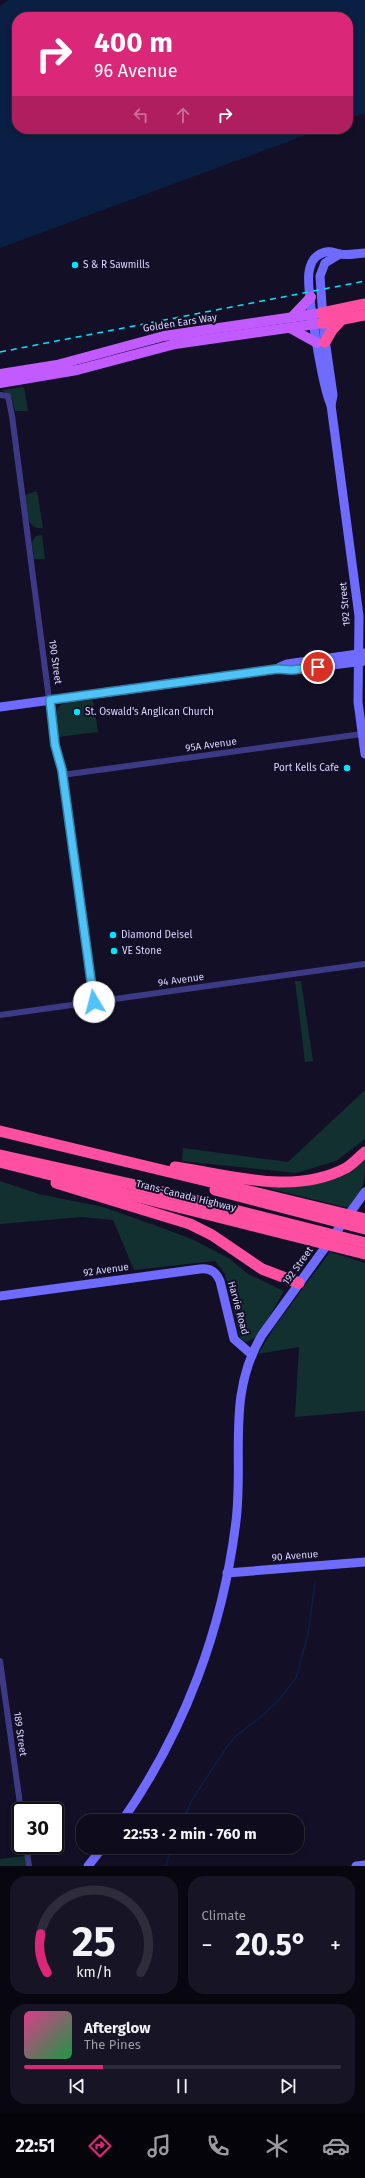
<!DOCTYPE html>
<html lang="en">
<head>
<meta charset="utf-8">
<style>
  :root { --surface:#0e0b1c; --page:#171425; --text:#f1f3f6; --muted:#9b9ba3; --line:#2e2b3b; --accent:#db2777 }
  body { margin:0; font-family:"Fira Sans",sans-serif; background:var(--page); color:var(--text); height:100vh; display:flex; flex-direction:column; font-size:15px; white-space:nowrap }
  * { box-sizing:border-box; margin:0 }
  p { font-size:13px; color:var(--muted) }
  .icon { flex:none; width:22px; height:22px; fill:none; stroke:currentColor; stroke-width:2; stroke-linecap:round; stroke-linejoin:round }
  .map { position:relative; height:1866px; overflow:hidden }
  .side { display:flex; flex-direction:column; gap:10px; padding:10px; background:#08060f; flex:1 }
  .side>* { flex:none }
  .guide { position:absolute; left:12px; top:12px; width:341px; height:122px; border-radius:16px; box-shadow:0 2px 6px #0003,0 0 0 1px var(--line); background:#db2777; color:#fff; overflow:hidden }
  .speed { position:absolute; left:12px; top:1802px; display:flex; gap:8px; font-size:20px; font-weight:700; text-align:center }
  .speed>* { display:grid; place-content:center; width:52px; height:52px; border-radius:50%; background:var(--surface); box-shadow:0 2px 6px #0003,0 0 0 1px var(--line); line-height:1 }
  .speed .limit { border:2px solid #111; border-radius:6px; background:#fff; color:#111 }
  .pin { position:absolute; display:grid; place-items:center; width:34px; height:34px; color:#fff; margin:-17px; border:2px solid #fff; border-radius:50%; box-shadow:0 1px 4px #0007 }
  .me { position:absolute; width:44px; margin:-22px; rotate:352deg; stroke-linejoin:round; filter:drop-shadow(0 0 3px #0008) }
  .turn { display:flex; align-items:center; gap:14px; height:84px; padding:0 16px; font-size:18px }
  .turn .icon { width:52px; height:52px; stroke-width:2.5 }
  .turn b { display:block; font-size:28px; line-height:34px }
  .lanes { display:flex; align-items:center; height:38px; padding:0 16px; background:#0003; justify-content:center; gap:20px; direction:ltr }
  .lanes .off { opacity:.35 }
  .big { font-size:30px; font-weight:700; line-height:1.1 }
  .side .tile { flex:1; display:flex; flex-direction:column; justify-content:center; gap:6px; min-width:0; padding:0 14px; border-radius:16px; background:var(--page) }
  .side .dial { align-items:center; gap:0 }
  .dial svg { height:104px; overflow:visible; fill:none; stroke:var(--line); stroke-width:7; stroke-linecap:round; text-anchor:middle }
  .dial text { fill:var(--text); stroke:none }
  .song { display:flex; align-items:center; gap:12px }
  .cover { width:48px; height:48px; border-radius:6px; background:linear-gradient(135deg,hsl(330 70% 55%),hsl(140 70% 35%)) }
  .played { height:4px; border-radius:2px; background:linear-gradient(90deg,var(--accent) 25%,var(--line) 25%) }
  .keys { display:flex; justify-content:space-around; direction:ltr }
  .heat { display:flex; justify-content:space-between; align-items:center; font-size:22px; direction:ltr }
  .side .tiles { flex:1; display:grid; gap:10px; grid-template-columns:1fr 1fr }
  .tile:last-child { grid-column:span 2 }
  .trip { position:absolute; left:76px; top:1814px; width:228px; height:40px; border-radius:16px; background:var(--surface); box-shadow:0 2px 6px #0003,0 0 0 1px var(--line); font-weight:700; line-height:40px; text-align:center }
  .menu { display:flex; height:64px; justify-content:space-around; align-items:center; background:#06040b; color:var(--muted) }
  .menu .icon { width:28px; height:28px }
  .menu .selected { color:var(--accent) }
  .menu b { font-size:18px; color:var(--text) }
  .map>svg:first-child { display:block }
  .green { fill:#12302f }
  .water { fill:#0a1f44 }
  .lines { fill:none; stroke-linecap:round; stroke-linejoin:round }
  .stream { stroke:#0a1f44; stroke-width:1.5 }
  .street { stroke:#3d3a85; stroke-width:6 }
  .secondary { stroke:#6f6bff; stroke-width:9 }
  .primary { stroke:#c25bff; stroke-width:10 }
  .highway { stroke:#ff4fa3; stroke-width:11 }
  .rail { stroke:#00e5ff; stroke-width:1.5; stroke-dasharray:6 5; stroke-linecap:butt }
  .route-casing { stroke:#337fa1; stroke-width:10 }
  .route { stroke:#4fc3f7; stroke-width:7 }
  .poi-dot { fill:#00e5ff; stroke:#130f26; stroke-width:1.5 }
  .labels { text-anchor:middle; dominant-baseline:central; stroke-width:4; stroke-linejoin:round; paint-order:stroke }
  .poi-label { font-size:10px; fill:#d9d4ff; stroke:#130f26; text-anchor:start }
  .street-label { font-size:10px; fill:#d9d4ff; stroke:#130f26 }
</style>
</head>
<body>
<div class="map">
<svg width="365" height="1866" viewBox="0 0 365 1866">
  <rect width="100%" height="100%" fill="#130f26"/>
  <g class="green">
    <path d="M24,387L28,411H15L12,398L2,390Z"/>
    <path d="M37,491L43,528C24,530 27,508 25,495Z"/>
    <path d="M42,535L45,559H34L32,542L36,536Z"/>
    <path d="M93,700L98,732L58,737C52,698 59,704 93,700Z"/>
    <path d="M295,981H301L313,1061L305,1062Z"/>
    <path d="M365,1090V1139L336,1161L296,1173L182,1161L183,1148L288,1162Z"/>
    <path d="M365,1157C365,1183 365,1187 349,1208L233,1180L287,1186Z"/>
    <path d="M0,1181L39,1194L103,1207L154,1225L194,1240L230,1259L248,1274L284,1291L258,1336L246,1342L240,1338L225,1274L215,1261L134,1270L113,1220L82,1217L0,1224Z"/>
    <path d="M330,1252L365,1263V1411L295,1417L299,1347L258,1354L275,1326Z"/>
    <path d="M25,1856L26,1866H0V1859Z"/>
  </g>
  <path class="water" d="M9,0H365V113L348,119V17H17V129H322L0,248V6Z"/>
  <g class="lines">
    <g class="stream">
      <path d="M183,1821L192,1800L226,1748L236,1736L263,1715L278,1701L296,1678L308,1634L315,1583"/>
      <path d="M166,1866L171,1847"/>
    </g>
    <g class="street">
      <path d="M0,395L8,396L12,416L55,745L62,770L94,1002"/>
      <path d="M62,775L362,734"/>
      <path d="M0,1015L365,964"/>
      <path d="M0,1661L21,1811"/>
      <path d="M26,1845L29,1866"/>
    </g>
    <g class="secondary">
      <path d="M340,254L325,263L320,276L324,333L333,395L331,405L359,616L358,702L365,754"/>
      <path d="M331,405C323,389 306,290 309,272C310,266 313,259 317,256C326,249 332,252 340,254C348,256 358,253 365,253"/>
      <path d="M280,667L287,664L365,653"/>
      <path d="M0,707L277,669L292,670L365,661"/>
      <path d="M0,1296L200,1269C211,1268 216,1272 220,1281L234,1339L251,1354"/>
      <path d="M227,1573L365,1562"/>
      <path d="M122,1821C184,1732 223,1629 236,1521C244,1456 226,1395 262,1335L365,1192"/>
      <path d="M88,1866L103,1847"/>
      <path d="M356,1866L365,1865"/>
    </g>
    <g class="primary">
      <path d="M292,317L311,297"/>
      <path d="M290,328L317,343"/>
      <path d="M0,374L57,365L164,336L322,313"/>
      <path d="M0,383L77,370L175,344L323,323"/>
    </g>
    <g class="highway">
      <path d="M322,313L365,304"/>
      <path d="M323,323L365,315"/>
      <path d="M325,342L332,330L341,320"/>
      <path d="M0,1131L365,1219"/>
      <path d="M0,1155L131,1184L365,1243"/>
      <path d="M0,1162L365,1254"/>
      <path d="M175,1167C230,1175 293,1196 346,1168C353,1164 359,1157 365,1152"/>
      <path d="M56,1183L190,1224L212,1235L262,1269L299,1283"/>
      <path d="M215,1190L365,1229"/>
    </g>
    <path class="rail" d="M0,352L365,281"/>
  </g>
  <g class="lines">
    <defs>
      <path id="route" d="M94,1002L62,770L55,745L50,700L277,669L292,670L318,667"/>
    </defs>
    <use href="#route" class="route-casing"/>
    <use href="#route" class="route"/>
  </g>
  <g class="poi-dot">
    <circle cx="75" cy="265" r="4"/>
    <circle cx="77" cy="712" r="4"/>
    <circle cx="347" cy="768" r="4"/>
    <circle cx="113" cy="935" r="4"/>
    <circle cx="114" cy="951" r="4"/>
  </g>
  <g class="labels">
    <g class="poi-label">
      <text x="83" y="265">S &amp; R Sawmills</text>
      <text x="85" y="712">St. Oswald's Anglican Church</text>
      <text x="339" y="768" text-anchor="end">Port Kells Cafe</text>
      <text x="121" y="935">Diamond Deisel</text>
      <text x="122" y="951">VE Stone</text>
    </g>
    <g class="street-label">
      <text transform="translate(180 323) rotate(-9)">Golden Ears Way</text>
      <text transform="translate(345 604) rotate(-95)">192 Street</text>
      <text transform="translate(55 662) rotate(82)">190 Street</text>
      <text transform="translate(211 745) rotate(-8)">95A Avenue</text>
      <text transform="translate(181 980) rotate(-8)">94 Avenue</text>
      <text transform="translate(186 1196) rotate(14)">Trans-Canada Highway</text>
      <text transform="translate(298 1266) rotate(-54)">192 Street</text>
      <text transform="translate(106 1270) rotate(-8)">92 Avenue</text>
      <text transform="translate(238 1308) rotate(75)">Harvie Road</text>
      <text transform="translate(295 1556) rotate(-5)">90 Avenue</text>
      <text transform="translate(20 1734) rotate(82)">189 Street</text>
    </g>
  </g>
</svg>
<div class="speed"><div class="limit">30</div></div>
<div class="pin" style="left:318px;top:667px;background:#d93025"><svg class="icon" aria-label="arrive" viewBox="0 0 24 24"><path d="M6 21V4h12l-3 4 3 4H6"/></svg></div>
<svg class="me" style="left:94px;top:1002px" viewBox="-20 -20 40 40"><circle r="19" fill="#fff"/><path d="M0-13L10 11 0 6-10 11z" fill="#4fc3f7"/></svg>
<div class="trip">22:53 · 2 min · 760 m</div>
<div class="guide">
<div class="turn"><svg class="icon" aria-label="right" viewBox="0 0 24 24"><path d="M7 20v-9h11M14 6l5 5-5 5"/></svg><div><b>400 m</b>96 Avenue</div></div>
<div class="lanes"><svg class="icon off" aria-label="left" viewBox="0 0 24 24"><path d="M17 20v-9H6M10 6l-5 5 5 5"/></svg><svg class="icon off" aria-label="ahead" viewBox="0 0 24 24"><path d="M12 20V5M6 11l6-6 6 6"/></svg><svg class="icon" aria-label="right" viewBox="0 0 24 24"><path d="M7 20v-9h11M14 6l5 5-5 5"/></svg></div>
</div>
</div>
<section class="side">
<div class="tiles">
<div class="tile dial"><svg viewBox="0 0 100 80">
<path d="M14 69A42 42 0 1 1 86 69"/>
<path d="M14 69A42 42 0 0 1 9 39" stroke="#db2777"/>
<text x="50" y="56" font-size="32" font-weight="700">25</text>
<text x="50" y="72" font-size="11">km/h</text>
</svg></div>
<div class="tile"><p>Climate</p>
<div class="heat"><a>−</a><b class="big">20.5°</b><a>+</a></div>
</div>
<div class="tile">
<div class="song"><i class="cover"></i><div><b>Afterglow</b><p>The Pines</p></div></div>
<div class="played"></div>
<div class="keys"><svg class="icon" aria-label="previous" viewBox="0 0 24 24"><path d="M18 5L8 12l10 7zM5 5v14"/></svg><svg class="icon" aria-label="pause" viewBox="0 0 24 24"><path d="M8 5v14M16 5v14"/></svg><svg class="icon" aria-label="next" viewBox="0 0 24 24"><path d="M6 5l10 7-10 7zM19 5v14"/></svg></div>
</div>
</div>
</section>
<nav class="menu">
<b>22:51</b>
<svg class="icon selected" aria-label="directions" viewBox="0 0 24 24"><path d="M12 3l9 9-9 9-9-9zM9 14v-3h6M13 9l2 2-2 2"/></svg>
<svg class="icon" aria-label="music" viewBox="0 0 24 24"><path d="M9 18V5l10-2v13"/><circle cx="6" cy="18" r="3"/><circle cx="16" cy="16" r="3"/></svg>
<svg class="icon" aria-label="phone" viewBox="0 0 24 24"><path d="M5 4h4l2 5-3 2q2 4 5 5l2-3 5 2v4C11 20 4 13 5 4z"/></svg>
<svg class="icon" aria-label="climate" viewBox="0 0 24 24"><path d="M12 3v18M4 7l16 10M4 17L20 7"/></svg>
<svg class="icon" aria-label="car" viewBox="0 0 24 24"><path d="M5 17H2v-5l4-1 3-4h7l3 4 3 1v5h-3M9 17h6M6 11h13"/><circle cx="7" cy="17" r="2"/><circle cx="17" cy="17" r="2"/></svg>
</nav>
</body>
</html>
